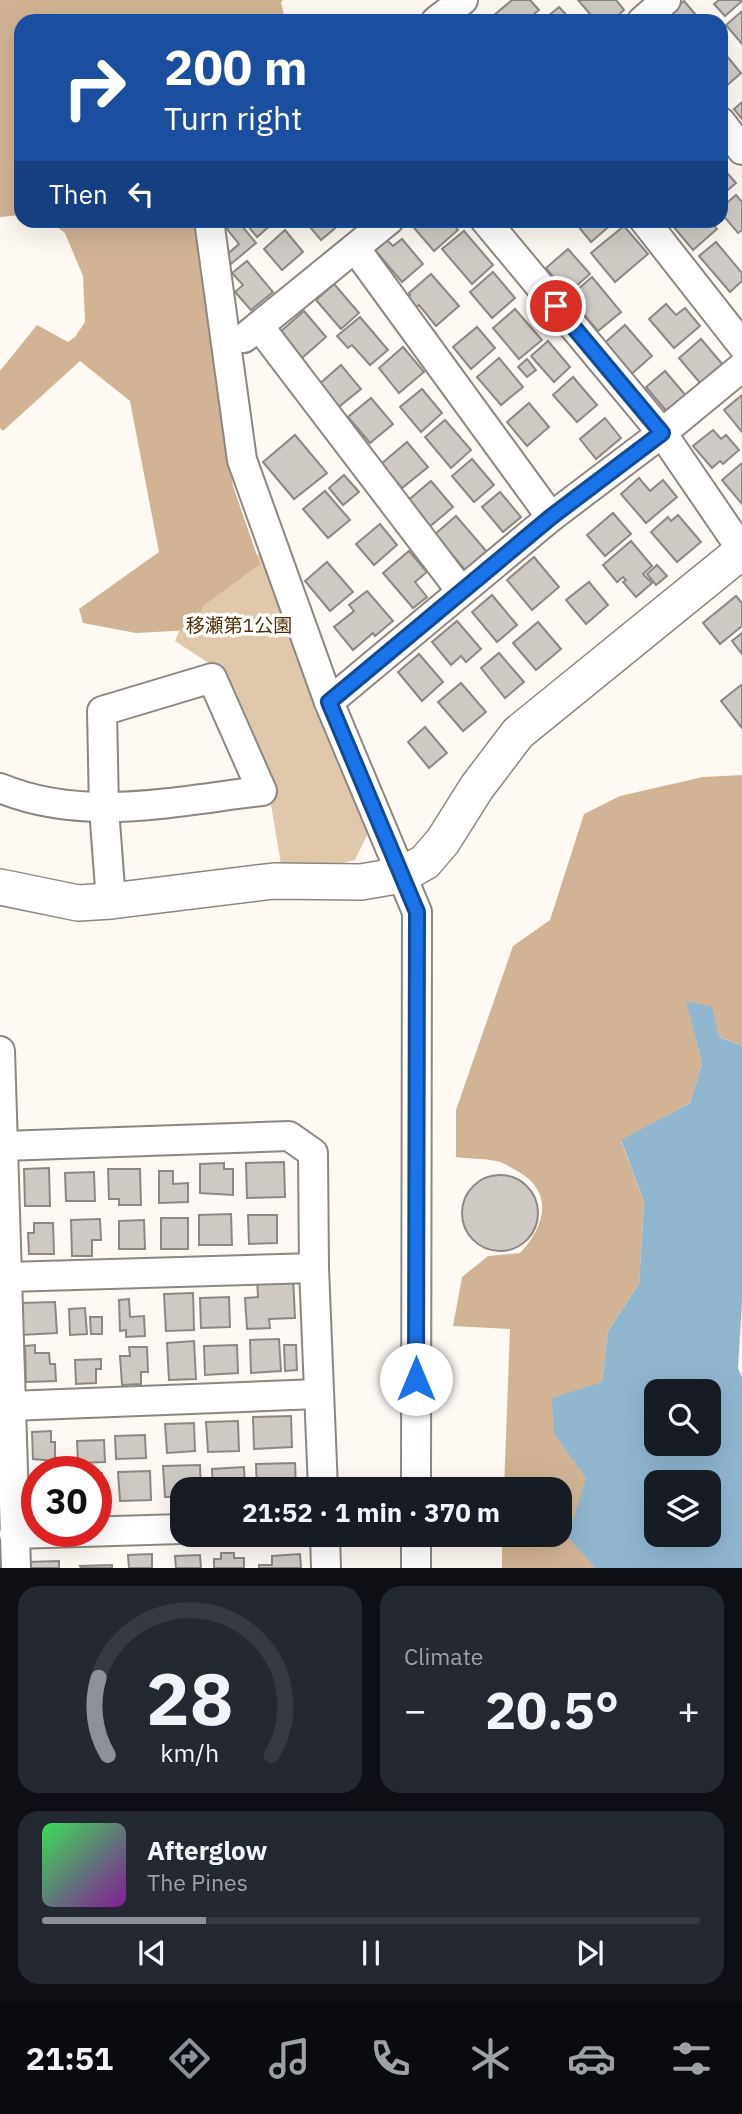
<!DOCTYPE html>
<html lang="en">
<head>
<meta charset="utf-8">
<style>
  :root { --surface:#171b24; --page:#242831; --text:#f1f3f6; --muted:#9ea1a6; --line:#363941; --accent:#8c9099 }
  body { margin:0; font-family:"IBM Plex Sans","Noto Sans JP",sans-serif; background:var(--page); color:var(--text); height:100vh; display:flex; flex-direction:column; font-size:26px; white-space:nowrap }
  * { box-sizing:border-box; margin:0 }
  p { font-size:23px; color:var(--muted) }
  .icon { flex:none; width:38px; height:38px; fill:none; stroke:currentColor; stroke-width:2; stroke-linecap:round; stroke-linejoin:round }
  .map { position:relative; height:1568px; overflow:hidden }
  .side { display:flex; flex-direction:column; gap:18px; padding:18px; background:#0d0f14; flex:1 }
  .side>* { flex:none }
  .top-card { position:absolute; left:14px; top:14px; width:714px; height:214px; border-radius:21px; box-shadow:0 7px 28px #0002; background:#1a4fa0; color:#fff; overflow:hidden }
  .buttons { position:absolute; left:644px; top:1379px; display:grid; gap:14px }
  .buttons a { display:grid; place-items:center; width:77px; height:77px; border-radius:14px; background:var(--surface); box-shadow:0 7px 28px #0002; font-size:35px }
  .speed { position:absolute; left:21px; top:1456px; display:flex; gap:14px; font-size:35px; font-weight:700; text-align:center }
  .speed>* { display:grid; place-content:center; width:91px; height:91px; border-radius:50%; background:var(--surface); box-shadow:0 7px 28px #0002; line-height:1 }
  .speed .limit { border:10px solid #d22; background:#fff; color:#111 }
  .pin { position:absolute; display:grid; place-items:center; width:60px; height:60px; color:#fff; margin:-30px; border:4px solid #fff; border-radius:50%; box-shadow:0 2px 7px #0007 }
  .me { position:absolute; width:77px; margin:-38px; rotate:0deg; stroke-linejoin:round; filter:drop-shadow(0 0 5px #0008) }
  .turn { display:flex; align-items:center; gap:24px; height:147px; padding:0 35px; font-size:32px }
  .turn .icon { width:91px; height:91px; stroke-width:2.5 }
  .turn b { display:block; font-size:49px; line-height:60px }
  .then { display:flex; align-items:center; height:66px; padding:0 35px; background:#0003; gap:14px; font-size:26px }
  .big { font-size:52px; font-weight:700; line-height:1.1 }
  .side .card { flex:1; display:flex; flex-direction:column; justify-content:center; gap:10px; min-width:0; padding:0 24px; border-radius:21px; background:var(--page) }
  .side .dial { align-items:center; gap:0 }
  .dial svg { height:182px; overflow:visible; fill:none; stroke:var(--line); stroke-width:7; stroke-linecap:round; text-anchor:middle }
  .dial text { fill:var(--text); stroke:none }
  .song { display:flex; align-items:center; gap:21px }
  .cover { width:84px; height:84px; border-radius:10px; background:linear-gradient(135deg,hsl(130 70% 55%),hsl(290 70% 35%)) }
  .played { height:7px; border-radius:4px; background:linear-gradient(90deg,var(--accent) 25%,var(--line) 25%) }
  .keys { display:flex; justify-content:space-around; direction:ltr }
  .heat { display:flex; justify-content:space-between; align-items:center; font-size:38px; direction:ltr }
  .side .tiles { flex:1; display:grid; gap:18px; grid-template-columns:1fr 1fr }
  .card:last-child { grid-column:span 2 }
  .trip { position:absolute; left:170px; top:1477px; width:402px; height:70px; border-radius:21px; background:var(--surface); box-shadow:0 7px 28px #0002; font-weight:700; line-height:70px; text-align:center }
  .tab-bar { display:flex; height:112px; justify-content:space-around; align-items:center; background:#090b0e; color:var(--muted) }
  .tab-bar .icon { width:49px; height:49px }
  .tab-bar .on { color:var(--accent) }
  .tab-bar b { font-size:32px; color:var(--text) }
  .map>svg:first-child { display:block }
  .green { fill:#e0c8ad }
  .forest { fill:#d0b495 }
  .water { fill:#90b6ce; fill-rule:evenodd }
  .building { fill:#cfcac4; stroke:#8d8883; stroke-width:2 }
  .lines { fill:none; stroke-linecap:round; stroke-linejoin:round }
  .minor-casing { stroke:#8c8782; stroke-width:32 }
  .tertiary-casing { stroke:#8c8782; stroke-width:38 }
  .minor { stroke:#fff; stroke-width:28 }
  .tertiary { stroke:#fff; stroke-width:35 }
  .route-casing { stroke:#114b97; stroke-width:18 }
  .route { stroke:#1a73e8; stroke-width:12 }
  .labels { text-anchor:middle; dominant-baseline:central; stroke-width:7; stroke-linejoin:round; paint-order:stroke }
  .park-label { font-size:19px; fill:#4d3008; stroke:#fff }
</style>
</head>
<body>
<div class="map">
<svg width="742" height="1568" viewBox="0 0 742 1568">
  <rect width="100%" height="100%" fill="#fef9f3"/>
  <path class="green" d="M261,553L369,831L355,860L320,868L281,864L270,799L213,666L175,641L190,605L227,569Z"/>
  <g class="forest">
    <path d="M0,0H283L281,2L285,21H21V215L0,217Z"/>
    <path d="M49,221H193L233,486L260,564L204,605L192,630L136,633L83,623L79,609L159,552L130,401L80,361L3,431L0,428V371L37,325L68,342L75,337L85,322L83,276L65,233Z"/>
    <path d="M742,775V1046L719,1037L687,1002L702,1063L690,1103L621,1141L644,1202L639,1284L608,1331L602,1382L554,1434L587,1478L569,1537L595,1568H502V1535H560V1489H504L510,1329L453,1326L462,1277L488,1256L520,1253C544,1228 555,1193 519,1172C513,1169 506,1164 500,1162C486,1158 470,1159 456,1157V1110L513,946L550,920L584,814L620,796L703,777Z"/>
  </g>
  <path class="water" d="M686,1001L712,1007L719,1037L742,1046V1303L738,1368L742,1377V1568H595L568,1537L586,1478L554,1434L552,1398L602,1382L608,1331L639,1284L644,1202L621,1140L690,1103L702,1063ZM656,1391H709V1444H656ZM656,1482H709V1535H656Z"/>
  <g class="building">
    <path d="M512,0H530L539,10L526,21H497L493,16Z"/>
    <path d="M578,0H616L624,10L612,21H596Z"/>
    <path d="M719,0H742V1L725,16L714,4Z"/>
    <path d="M684,1L701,21H660Z"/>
    <path d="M559,7L572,21H542Z"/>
    <path d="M742,11V44L726,25Z"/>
    <path d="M721,49L741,73L723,89L721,87Z"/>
    <path d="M742,102V119L734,109Z"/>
    <path d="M721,166L736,183L721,196Z"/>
    <path d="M736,195L742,202V230L738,233L721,213V208Z"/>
    <path d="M237,220L256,243L231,264L224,257L239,244L227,229Z"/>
    <path d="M243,220H269L272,224L257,237Z"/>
    <path d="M304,220H337L340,224L321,240Z"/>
    <path d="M411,220H450L458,230L434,251L409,222Z"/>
    <path d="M573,220H612L614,222L591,242Z"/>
    <path d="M679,220H709L717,229L693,250L673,226Z"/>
    <path d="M624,226L648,254L615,282L591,253Z"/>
    <path d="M285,230L303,252L282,270L264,249Z"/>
    <path d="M464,231L493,265L472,284L442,249Z"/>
    <path d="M402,239L423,264L402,282L375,250L387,240L393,246Z"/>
    <path d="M716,242L742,273V281L730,292L699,256Z"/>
    <path d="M568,249L590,274L567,294L546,268Z"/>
    <path d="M247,261L273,292L251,310L235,292L243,285L232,273Z"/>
    <path d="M493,272L515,298L492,318L470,292Z"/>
    <path d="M431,274L459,306L436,326L419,305L410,312L402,302L410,295L409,293Z"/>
    <path d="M592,277L621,312L598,331L569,297Z"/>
    <path d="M334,284L359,313L341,329L316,300Z"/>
    <path d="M666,304L676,315L685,308L700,326L674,348L649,319Z"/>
    <path d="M515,309L542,340L519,359L493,328Z"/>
    <path d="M304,311L326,337L302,358L280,332Z"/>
    <path d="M360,317L388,350L370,365L352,345L348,348L337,336Z"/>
    <path d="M625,325L652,356L628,377L601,346Z"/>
    <path d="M477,327L495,348L471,369L453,347Z"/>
    <path d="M701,339L723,365L701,384L679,358Z"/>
    <path d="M548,341L570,367L554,382L531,356Z"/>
    <path d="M403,347L424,372L399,393L379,368Z"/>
    <path d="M499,358L523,387L501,405L477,377Z"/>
    <path d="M527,359L536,370L527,377L518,367Z"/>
    <path d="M341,365L361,389L336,409L317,386Z"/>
    <path d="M665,371L687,397L668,413L646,387Z"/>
    <path d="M573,377L597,405L577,422L553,395Z"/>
    <path d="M422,389L442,413L421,432L400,407Z"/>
    <path d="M742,395V432L724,410Z"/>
    <path d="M371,398L393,424L370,443L348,417Z"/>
    <path d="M529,403L549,427L527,446L507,422Z"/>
    <path d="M605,418L621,438L596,459L580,439Z"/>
    <path d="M445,420L471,450L451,468L425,437Z"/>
    <path d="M713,430L721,439L726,435L739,450L723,464L720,461L712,468L693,446Z"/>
    <path d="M295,435L327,473L294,499L263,462Z"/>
    <path d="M407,442L428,467L402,488L381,464Z"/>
    <path d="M472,459L494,485L474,502L452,476Z"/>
    <path d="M742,463V504L722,480Z"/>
    <path d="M344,475L359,492L343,505L329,488Z"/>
    <path d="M639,478L650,491L663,480L677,497L646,523L621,494Z"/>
    <path d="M431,481L453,507L428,528L406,502Z"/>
    <path d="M325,491L350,520L328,538L303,509Z"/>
    <path d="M500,492L521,517L503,532L482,507Z"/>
    <path d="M613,513L631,534L605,556L587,535Z"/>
    <path d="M678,515L701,542L677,562L651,532L668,517L671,521Z"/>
    <path d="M456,516L487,552L465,570L435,534Z"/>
    <path d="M380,524L397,545L374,565L356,544Z"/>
    <path d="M631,541L652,566L643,574L652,583L636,597L623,582L626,580L623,577L617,582L603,565Z"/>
    <path d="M409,551L427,572L415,582L427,597L413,608L383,573Z"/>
    <path d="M534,557L559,587L532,610L507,580Z"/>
    <path d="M327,562L353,592L330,611L305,581Z"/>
    <path d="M657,565L667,576L656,585L647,574Z"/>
    <path d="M589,582L608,605L586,624L566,600Z"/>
    <path d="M367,591L393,621L375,636L373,633L353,650L334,627L354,611L349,605Z"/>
    <path d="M492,595L517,625L497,642L472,612Z"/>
    <path d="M736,596L742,603V626L720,644L703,623Z"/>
    <path d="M457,621L481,649L466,662L461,656L451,665L432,642Z"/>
    <path d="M538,622L561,649L536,670L513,643Z"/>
    <path d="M742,633V654L732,641Z"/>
    <path d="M499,653L524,682L505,698L481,668Z"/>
    <path d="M419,654L443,682L422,701L398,672Z"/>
    <path d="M461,683L486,712L463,731L438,702Z"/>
    <path d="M741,685L742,686V728L721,701Z"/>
    <path d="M425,727L447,753L429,768L408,742Z"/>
    <path d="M284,1162L285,1197L247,1198L246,1163Z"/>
    <path d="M224,1163V1169H233V1195L200,1193V1164Z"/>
    <path d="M49,1168L50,1206H25L24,1169Z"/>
    <path d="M108,1169H140L141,1205H119V1199H109Z"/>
    <path d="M159,1171H173V1184L188,1183V1202L159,1203Z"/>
    <path d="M94,1172L95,1201H66L65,1173Z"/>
    <circle cx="500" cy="1213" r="38"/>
    <path d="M231,1214L232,1245H199V1215Z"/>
    <path d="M248,1215H277V1243L249,1244Z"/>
    <rect x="161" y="1218" width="27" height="31"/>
    <path d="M100,1219L101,1240H92V1256H72L71,1220Z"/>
    <path d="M144,1220L145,1249H119V1221Z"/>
    <path d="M34,1223H53L54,1254H29L28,1233H34Z"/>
    <path d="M293,1276L295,1318L269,1319L270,1328L247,1329L245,1298L258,1297L257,1278Z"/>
    <path d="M193,1293L194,1330L166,1331L164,1294Z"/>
    <path d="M229,1297L230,1327L201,1328L200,1298Z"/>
    <path d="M129,1299L130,1317L144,1316L145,1336L126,1337V1330L120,1331L119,1300Z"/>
    <path d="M55,1302L57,1333L21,1335L20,1303Z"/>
    <path d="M85,1308L87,1334L70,1335L69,1309Z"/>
    <path d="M90,1317H102V1334H91Z"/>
    <path d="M279,1339L281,1371L251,1373L250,1340Z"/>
    <path d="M194,1341L196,1379L169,1380L167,1343Z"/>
    <path d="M35,1345V1353H49L50,1364H55L56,1381L26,1382L25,1346Z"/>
    <path d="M237,1345L238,1373L205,1375L204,1346Z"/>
    <path d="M284,1345H296L297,1370L285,1371Z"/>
    <path d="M129,1347H147L148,1372H141V1384L122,1385L120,1356H130Z"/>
    <path d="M101,1359V1369H96V1383L76,1384L75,1360Z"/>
    <path d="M291,1416L292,1447L254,1449L253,1417Z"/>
    <path d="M238,1421L239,1451L208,1452L206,1422Z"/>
    <path d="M194,1423L195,1451L167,1453L165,1424Z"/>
    <path d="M51,1431V1442H55V1461L33,1459L32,1432Z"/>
    <path d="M145,1435L146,1458L116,1459L115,1436Z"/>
    <path d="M104,1440L105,1462L78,1463L77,1441Z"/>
    <path d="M295,1463L296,1489H257L256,1464Z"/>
    <path d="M200,1465L201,1489H182V1497H165L163,1466Z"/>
    <path d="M244,1467L245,1489H213L212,1469Z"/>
    <path d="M150,1471L151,1500L120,1501L118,1472Z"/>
    <path d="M96,1473H102L103,1499L96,1500Z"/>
    <path d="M221,1553H234V1558H244V1568H214V1559H221Z"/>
    <path d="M152,1554V1568H129L128,1555Z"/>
    <path d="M300,1554L301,1568H259V1565H272V1556Z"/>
    <path d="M200,1555L201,1568H176L175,1556Z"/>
    <path d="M59,1561V1568H30L29,1562Z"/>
    <path d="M112,1565V1568H81L80,1566Z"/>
  </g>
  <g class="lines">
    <defs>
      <g id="minor">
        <path d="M436,21L463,0"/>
        <path d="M642,21L666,0"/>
        <path d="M721,122L742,150"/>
        <path d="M209,220L242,460L329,702L417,912L416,1489"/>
        <path d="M485,220L662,433L742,550"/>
        <path d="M644,220L742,345"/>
        <path d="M355,248L551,517"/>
        <path d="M259,326L461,591"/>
        <path d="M244,338L389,220"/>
        <path d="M329,702L551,517L662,433L742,367"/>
        <path d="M0,788C84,823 175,801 262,791L212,678L102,711L104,809L111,901"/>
        <path d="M0,1051L16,1568"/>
        <path d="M3,1146L289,1136L313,1153L314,1268L323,1489"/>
        <path d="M7,1277L314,1268"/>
        <path d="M10,1406L318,1394"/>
        <path d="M14,1534L182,1529"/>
        <path d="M325,1535L326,1568"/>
        <path d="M416,1568V1535"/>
      </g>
      <path id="tertiary" d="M0,887L78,903L111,901L274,881L361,882L402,875L425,862L443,841L477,787L518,733L742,551"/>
    </defs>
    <use href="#minor" class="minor-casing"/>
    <use href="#tertiary" class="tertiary-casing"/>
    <use href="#minor" class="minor"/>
    <use href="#tertiary" class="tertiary"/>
  </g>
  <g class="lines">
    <defs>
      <path id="route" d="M416,1379L417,912L329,702L551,517L662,433L556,306"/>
    </defs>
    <use href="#route" class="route-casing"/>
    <use href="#route" class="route"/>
  </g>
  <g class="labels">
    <g class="park-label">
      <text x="239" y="625">移瀬第1公園</text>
    </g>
  </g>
</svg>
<div class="buttons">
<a><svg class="icon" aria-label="search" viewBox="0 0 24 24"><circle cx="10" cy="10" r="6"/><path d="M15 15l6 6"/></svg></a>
<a><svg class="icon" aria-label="layers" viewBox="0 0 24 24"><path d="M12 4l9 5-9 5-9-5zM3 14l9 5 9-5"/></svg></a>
</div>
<div class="speed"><div class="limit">30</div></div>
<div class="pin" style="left:556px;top:306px;background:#d93025"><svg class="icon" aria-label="arrive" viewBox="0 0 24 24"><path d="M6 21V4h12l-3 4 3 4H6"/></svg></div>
<svg class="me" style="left:416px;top:1379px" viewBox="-20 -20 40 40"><circle r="19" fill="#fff"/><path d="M0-13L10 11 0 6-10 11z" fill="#1a73e8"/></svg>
<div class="trip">21:52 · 1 min · 370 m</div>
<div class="top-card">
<div class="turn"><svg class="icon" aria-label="right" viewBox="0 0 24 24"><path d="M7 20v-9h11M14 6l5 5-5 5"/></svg><div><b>200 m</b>Turn right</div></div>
<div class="then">Then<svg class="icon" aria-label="left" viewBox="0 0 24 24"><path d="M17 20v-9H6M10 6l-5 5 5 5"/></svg></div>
</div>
</div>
<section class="side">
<div class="tiles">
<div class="card dial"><svg viewBox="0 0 100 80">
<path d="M14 69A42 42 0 1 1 86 69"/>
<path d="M14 69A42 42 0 0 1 10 35" stroke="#8c9099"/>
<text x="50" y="56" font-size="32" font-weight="700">28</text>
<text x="50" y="72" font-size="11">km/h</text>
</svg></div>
<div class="card"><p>Climate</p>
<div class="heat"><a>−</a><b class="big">20.5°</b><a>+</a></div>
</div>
<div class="card">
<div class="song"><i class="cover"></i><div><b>Afterglow</b><p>The Pines</p></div></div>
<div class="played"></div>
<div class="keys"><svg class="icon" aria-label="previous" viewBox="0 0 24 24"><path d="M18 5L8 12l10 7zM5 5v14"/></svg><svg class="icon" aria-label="pause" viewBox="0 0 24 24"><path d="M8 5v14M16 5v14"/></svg><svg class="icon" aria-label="next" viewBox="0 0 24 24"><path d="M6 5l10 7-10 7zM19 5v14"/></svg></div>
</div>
</div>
</section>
<nav class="tab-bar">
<b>21:51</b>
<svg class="icon on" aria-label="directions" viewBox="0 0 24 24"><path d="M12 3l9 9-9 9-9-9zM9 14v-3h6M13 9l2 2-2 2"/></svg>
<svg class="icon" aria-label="music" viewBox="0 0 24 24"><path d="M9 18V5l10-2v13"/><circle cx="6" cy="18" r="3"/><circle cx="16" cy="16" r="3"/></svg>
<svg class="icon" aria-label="phone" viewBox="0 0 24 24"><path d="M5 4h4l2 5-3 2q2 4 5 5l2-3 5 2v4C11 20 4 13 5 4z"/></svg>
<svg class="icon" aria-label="climate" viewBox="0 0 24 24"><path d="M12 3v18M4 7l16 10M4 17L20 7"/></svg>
<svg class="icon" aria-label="car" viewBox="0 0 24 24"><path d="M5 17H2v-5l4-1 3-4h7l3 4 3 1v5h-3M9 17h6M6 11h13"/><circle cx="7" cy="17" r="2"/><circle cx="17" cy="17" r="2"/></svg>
<svg class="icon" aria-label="filters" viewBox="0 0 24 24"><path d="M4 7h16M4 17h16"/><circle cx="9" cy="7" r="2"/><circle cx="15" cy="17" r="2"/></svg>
</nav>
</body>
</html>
